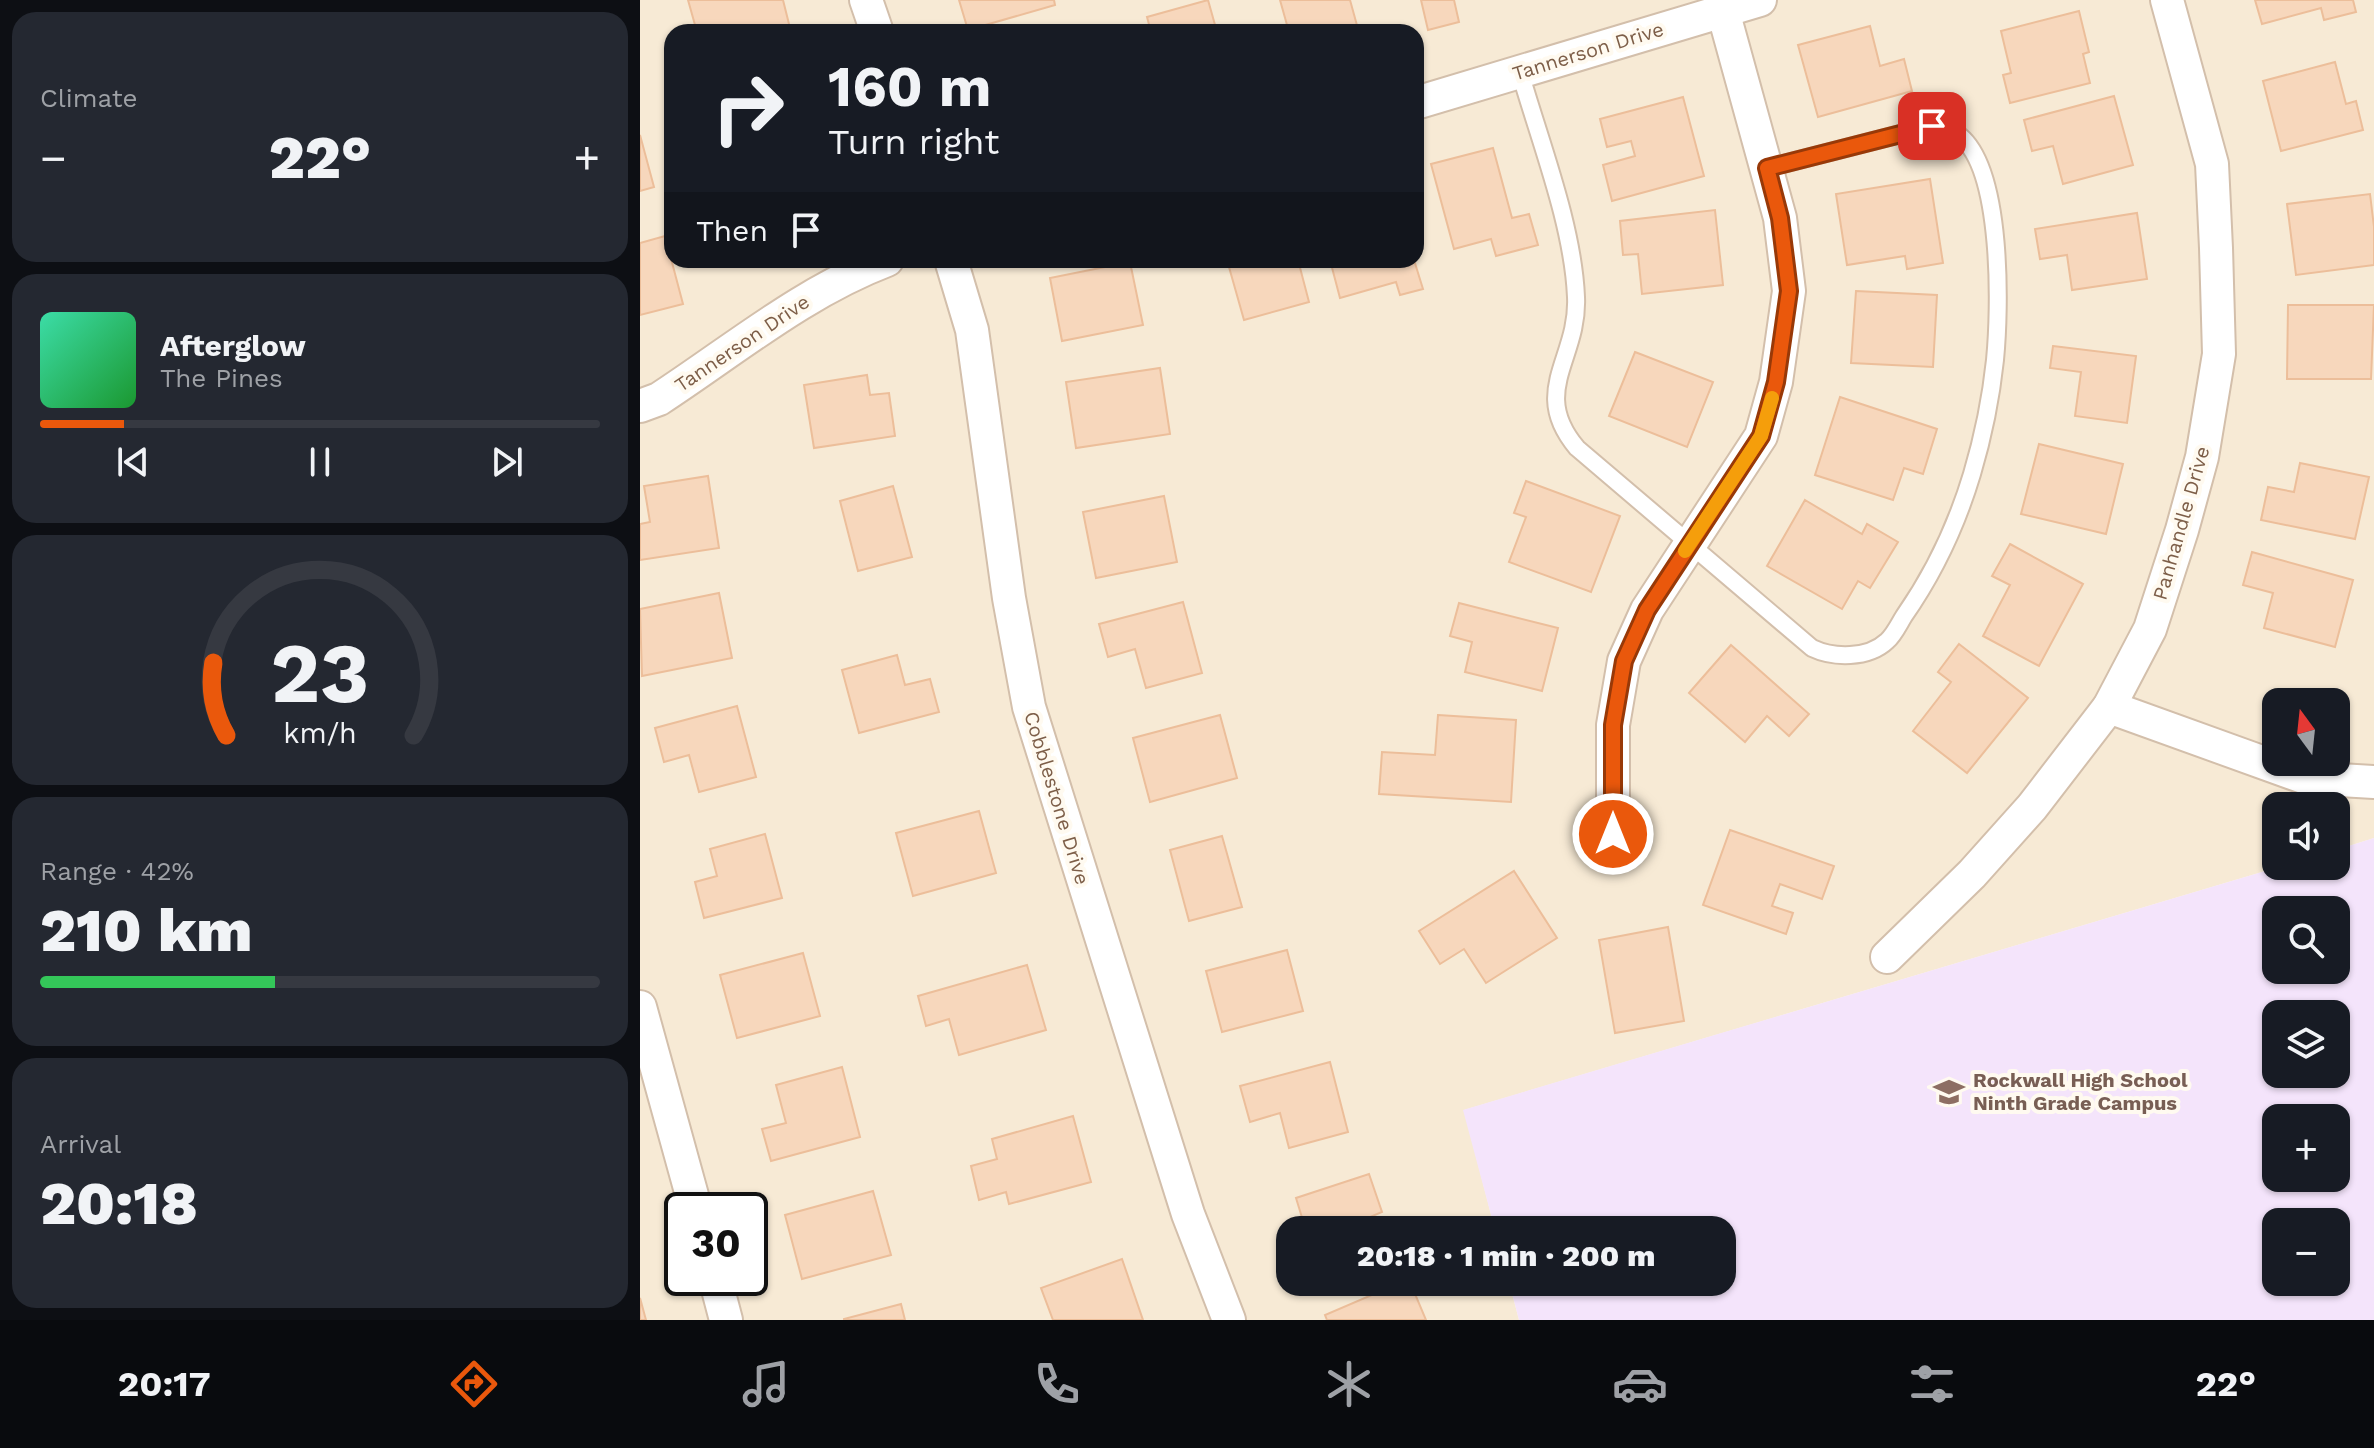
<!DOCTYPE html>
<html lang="en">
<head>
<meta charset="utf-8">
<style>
  :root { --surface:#171b24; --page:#242831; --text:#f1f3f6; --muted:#9ea1a6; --line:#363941; --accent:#ea580c }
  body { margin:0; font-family:"Work Sans",sans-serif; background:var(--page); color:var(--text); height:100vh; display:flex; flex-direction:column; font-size:30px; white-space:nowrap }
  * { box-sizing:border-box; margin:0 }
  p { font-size:26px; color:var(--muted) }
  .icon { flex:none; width:44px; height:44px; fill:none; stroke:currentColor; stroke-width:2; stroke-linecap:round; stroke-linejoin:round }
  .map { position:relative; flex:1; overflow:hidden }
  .drawer { display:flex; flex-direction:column; gap:12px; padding:12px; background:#0d0f14; width:640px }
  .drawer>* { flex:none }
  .hud { position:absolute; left:24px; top:24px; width:760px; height:244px; border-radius:24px; box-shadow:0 2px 6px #0004; background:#171b24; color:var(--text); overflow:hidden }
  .needle { width:52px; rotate:345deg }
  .tools { position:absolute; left:1622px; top:688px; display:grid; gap:16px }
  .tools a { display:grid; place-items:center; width:88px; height:88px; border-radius:16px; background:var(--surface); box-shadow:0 2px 6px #0004; font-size:40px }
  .speed { position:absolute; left:24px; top:1192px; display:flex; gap:16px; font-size:40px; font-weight:700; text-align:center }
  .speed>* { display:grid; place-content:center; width:104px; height:104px; border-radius:50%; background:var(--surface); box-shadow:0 2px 6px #0004; line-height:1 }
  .speed .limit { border:4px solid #111; border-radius:12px; background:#fff; color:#111 }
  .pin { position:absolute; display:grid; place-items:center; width:68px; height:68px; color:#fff; margin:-34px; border-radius:16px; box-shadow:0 4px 12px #0006 }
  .me { position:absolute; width:88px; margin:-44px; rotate:0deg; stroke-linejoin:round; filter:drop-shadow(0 0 6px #0008) }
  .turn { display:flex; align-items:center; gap:28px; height:168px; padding:0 32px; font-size:36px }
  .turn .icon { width:104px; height:104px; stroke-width:2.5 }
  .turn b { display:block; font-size:56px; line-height:68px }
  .then { display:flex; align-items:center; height:76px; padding:0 32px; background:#0003; gap:16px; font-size:30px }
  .big { font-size:60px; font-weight:800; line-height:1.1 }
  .drawer .card { flex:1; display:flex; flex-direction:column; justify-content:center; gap:12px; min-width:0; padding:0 28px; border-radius:24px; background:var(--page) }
  .drawer .dial { align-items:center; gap:0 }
  .dial svg { height:208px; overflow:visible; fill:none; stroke:var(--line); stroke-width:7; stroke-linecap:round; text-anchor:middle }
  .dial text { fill:var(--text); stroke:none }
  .song { display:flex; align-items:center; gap:24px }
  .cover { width:96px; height:96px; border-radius:12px; background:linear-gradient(135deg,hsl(160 70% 55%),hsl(130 70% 35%)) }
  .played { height:8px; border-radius:4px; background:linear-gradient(90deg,var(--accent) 15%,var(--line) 15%) }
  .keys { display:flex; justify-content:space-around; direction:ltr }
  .heat { display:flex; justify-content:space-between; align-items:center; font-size:44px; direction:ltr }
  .charge { height:12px; border-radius:6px; background:linear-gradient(90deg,#34c759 42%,var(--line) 0) }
  .trip { position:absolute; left:636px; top:1216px; width:460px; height:80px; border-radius:24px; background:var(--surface); box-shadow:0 2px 6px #0004; font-weight:800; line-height:80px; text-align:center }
  .tabs { display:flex; height:128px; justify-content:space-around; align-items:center; background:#090b0e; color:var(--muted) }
  .tabs .icon { width:56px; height:56px }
  .tabs .active { color:var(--accent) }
  .tabs b { font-size:36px; color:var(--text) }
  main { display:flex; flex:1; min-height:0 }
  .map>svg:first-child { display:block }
  .residential { fill:#f7ead5; fill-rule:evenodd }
  .education { fill:#f4e4fb; fill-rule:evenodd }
  .building { fill:#f7d7bc; stroke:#ecbe9a; stroke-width:2 }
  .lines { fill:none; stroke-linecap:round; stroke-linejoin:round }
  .lane-casing { stroke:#d3bfab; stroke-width:20 }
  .street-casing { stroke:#d3bfab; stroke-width:36 }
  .lane { stroke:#fff; stroke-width:16 }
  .street { stroke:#fff; stroke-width:32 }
  .route-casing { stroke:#983908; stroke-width:20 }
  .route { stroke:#ea580c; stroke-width:14 }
  .slow { stroke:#f59e0b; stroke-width:14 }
  .labels { text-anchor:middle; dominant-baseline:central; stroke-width:8; stroke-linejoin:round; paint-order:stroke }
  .street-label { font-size:20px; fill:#7d5e48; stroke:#fffaf0 }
  .education-label { font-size:20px; font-weight:bold; fill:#785e54; stroke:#fffaf0; text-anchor:start }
</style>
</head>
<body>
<main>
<section class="drawer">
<div class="card"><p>Climate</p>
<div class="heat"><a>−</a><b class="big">22°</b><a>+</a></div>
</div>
<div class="card">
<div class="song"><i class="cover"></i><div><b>Afterglow</b><p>The Pines</p></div></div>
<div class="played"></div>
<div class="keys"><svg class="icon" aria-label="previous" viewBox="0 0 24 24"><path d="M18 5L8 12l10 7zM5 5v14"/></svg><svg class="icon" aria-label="pause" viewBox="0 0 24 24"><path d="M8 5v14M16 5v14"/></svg><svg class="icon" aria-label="next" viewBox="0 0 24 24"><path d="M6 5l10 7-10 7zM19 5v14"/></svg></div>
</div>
<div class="card dial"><svg viewBox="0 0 100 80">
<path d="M14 69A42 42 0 1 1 86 69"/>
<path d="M14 69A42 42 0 0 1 9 41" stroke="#ea580c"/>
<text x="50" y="56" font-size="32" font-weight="700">23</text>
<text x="50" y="72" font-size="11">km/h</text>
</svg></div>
<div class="card"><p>Range · 42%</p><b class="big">210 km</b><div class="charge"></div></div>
<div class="card"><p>Arrival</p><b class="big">20:18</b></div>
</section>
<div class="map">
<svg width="1734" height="1320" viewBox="0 0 1734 1320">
  <rect width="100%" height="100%" fill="#fff7e8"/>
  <path class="residential" d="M0,0H1734V838L1696,850V806H1636V866H1642L824,1110L855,1230H650V1282H869L879,1320H0ZM32,32H776V260H32ZM1636,702H1696V762H1636ZM42,1210H110V1278H42Z"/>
  <path class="education" d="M1734,838V1320H879L869,1282H1082V1230H855L823,1110L1642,866H1696V850ZM1696,910V970H1636V910ZM1636,1014H1696V1074H1636ZM1636,1118H1696V1178H1636ZM1696,1222V1282H1636V1222Z"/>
  <g class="building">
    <path d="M48,0H143L151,32H57Z"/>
    <path d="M319,0H414L415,5L328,30Z"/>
    <path d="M568,0L577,32H511L507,17Z"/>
    <path d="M640,0H710L718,29L707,32H649Z"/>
    <path d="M781,0H814L819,22L788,30Z"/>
    <path d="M1615,0H1713L1716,12L1684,20L1681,8L1622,24Z"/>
    <path d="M1439,11L1449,52L1443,54L1450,83L1370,103L1363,75L1371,73L1361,31Z"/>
    <path d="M1230,26L1240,66L1264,59L1272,91L1178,117L1158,45Z"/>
    <path d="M1695,62L1706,104L1716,101L1723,130L1641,151L1623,81Z"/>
    <path d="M1474,96L1493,165L1423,184L1413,146L1392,151L1384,120Z"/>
    <path d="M1043,97L1064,176L972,201L963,165L995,156L991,141L967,147L960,119Z"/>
    <path d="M0,135L14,187L0,191Z"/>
    <path d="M853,148L872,218L889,214L898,245L856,256L851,239L814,249L791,164Z"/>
    <path d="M1290,179L1303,263L1267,269L1265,256L1207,265L1196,194Z"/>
    <path d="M1730,194L1734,227V265L1656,275L1647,204Z"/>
    <path d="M1075,210L1083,285L1002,294L998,254L983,255L980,221Z"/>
    <path d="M1497,213L1507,279L1432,290L1427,255L1400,259L1395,229Z"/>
    <path d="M25,236L43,304L0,315V243Z"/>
    <path d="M587,260H658L669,302L604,320Z"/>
    <path d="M690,260H774L783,289L760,295L756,282L700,298Z"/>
    <path d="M490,262L503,325L422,341L410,278Z"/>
    <path d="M1216,291L1297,295L1293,367L1211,363Z"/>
    <path d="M1648,305H1734L1731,379H1647Z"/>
    <path d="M1413,346L1496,356L1487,423L1435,416L1441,372L1410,368Z"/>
    <path d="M995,352L1073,382L1047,447L969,416Z"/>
    <path d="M520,368L530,434L436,448L426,382Z"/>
    <path d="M227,375L230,395L249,393L255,436L174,448L164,385Z"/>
    <path d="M1200,397L1297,429L1283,474L1264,468L1253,500L1175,475Z"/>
    <path d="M1399,444L1483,464L1466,534L1381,514Z"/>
    <path d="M1660,463L1729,477L1715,539L1621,520L1628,487L1654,492Z"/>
    <path d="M68,476L79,548L0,560V524L10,522L4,486Z"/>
    <path d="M886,481L980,516L951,592L869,562L886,517L874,513Z"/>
    <path d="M253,486L272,557L218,571L200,501Z"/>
    <path d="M524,496L537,562L456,578L443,512Z"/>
    <path d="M1165,500L1222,534L1227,524L1258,542L1230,588L1218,581L1202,609L1127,566Z"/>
    <path d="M1370,544L1443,584L1399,666L1343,636L1370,585L1352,576Z"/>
    <path d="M1612,552L1713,580L1695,647L1624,628L1633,593L1603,585Z"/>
    <path d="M79,593L92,658L2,676L0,609Z"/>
    <path d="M543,602L562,673L506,688L495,649L468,657L459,624Z"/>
    <path d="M819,603L918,628L902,691L825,672L832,642L810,636Z"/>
    <path d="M1319,644L1388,698L1327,773L1273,731L1311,682L1298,672Z"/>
    <path d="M1091,645L1169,714L1149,736L1127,716L1105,742L1049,693Z"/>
    <path d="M257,655L265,685L290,679L299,712L219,733L202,670Z"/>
    <path d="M97,706L116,777L59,792L49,755L24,762L15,728Z"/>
    <path d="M580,715L597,778L510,802L493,738Z"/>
    <path d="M798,715L876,720L871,802L739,794L742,752L795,755Z"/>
    <path d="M339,811L356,873L273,896L256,833Z"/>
    <path d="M1090,830L1194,866L1182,899L1140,884L1132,906L1153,913L1146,934L1063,905Z"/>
    <path d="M125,834L142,898L64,918L55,882L77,876L70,849Z"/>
    <path d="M582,836L602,907L549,921L530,850Z"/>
    <path d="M874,871L917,938L846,983L824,949L800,964L779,931Z"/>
    <path d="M1028,927L1044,1021L975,1033L959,940Z"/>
    <path d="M647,950L663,1011L582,1032L566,971Z"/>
    <path d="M163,953L180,1016L97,1038L80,975Z"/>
    <path d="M387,965L406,1030L319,1055L309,1019L286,1026L278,996Z"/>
    <path d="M690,1062L708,1132L649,1148L640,1113L610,1122L600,1086Z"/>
    <path d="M202,1067L220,1137L131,1161L122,1129L146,1123L136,1085Z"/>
    <path d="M433,1116L451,1182L369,1204L366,1192L339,1200L331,1166L357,1159L352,1139Z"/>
    <path d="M729,1174L742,1212L730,1217L734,1230H650V1241L646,1230L664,1224L656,1198Z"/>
    <path d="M233,1191L251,1255L162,1279L145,1215Z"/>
    <path d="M482,1259L503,1320H413L401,1288Z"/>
    <path d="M762,1282H770L786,1320H687L685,1315Z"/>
    <path d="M0,1298L6,1320H0Z"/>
    <path d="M261,1304L265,1320H204V1319Z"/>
  </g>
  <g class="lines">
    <defs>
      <path id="lane" d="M880,72C900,142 933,225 936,297C939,359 889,391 937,448L1172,648C1193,658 1228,659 1247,641C1254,635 1259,624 1264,616C1294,573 1317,524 1332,474C1343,437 1351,398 1355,360C1360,309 1363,171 1320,136C1312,129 1303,127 1292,126L1127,168"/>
      <g id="street">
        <path d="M226,0L237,32"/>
        <path d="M776,103L1120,0"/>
        <path d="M311,260L332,330L369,598L389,707L548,1214L589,1320"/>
        <path d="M0,406L19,399C94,350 163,292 247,260"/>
        <path d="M1469,707L1666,778L1734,782"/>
        <path d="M973,834V725L984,661L1007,610L1121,436L1136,382L1149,291L1140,218L1080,0"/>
        <path d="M1247,957L1332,874L1392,807L1469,707L1510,629L1542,530L1562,457L1579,354L1576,248L1572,164L1527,0"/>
        <path d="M0,1007L56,1210"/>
        <path d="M75,1278L86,1320"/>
      </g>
    </defs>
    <use href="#lane" class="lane-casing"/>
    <use href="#street" class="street-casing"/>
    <use href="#lane" class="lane"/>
    <use href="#street" class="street"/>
  </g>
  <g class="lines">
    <defs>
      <path id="route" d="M973,834V725L984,661L1007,610L1121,436L1136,382L1149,291L1140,218L1127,168L1292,126"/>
    </defs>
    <use href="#route" class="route-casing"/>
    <use href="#route" class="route"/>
    <path class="slow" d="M1045,551L1121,436L1132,398"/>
  </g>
  <defs>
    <symbol id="school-bare" viewBox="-9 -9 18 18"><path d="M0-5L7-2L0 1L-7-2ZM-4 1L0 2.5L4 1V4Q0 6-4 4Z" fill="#8d6e63" stroke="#fffaf0" stroke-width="2.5" paint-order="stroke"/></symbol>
  </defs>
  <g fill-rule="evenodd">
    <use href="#school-bare" x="1287" y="1070" width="44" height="44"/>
  </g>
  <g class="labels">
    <g class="street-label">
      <text transform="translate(948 51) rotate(-17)">Tannerson Drive</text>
      <text transform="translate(102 343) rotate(-34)">Tannerson Drive</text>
      <text transform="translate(1541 523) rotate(-74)">Panhandle Drive</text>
      <text transform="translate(417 798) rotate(73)">Cobblestone Drive</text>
    </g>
    <g class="education-label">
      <text x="1333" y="1080">Rockwall High School<tspan x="1333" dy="23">Ninth Grade Campus</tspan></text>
    </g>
  </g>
</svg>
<div class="tools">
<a><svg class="needle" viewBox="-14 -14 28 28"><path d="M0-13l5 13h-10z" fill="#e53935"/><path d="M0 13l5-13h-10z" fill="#9ea1a6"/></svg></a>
<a><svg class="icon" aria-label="sound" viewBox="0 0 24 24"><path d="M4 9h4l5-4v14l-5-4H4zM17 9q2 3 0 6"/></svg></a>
<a><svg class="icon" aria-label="search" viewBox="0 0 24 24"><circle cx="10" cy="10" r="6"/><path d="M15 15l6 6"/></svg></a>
<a><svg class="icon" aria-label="layers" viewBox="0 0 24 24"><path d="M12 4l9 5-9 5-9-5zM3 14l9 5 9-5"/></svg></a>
<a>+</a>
<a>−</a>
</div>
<div class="speed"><div class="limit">30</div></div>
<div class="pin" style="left:1292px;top:126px;background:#d93025"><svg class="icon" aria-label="arrive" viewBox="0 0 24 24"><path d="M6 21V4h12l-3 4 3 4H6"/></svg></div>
<svg class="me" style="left:973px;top:834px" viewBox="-20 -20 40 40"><circle r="17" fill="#ea580c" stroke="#fff" stroke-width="3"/><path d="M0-11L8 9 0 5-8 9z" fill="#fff"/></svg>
<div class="trip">20:18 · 1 min · 200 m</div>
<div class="hud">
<div class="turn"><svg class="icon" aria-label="right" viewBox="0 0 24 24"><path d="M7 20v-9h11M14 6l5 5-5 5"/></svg><div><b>160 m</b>Turn right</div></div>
<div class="then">Then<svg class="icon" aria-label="arrive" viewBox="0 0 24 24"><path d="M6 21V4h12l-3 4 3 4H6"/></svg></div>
</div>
</div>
</main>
<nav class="tabs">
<b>20:17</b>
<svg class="icon active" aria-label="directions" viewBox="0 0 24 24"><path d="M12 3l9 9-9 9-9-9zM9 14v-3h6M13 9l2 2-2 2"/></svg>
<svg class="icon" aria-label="music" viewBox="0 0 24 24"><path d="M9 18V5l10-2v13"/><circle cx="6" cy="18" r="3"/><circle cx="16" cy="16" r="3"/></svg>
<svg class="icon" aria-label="phone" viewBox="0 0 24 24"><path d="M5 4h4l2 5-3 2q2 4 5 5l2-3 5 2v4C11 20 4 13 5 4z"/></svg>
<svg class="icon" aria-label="climate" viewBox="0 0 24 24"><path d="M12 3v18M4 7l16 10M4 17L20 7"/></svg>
<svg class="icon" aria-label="car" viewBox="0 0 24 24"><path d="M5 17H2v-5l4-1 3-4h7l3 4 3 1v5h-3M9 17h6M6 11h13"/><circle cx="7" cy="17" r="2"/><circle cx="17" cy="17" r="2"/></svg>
<svg class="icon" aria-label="filters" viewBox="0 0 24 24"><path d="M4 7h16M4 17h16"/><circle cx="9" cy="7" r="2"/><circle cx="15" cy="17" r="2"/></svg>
<b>22°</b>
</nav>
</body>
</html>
